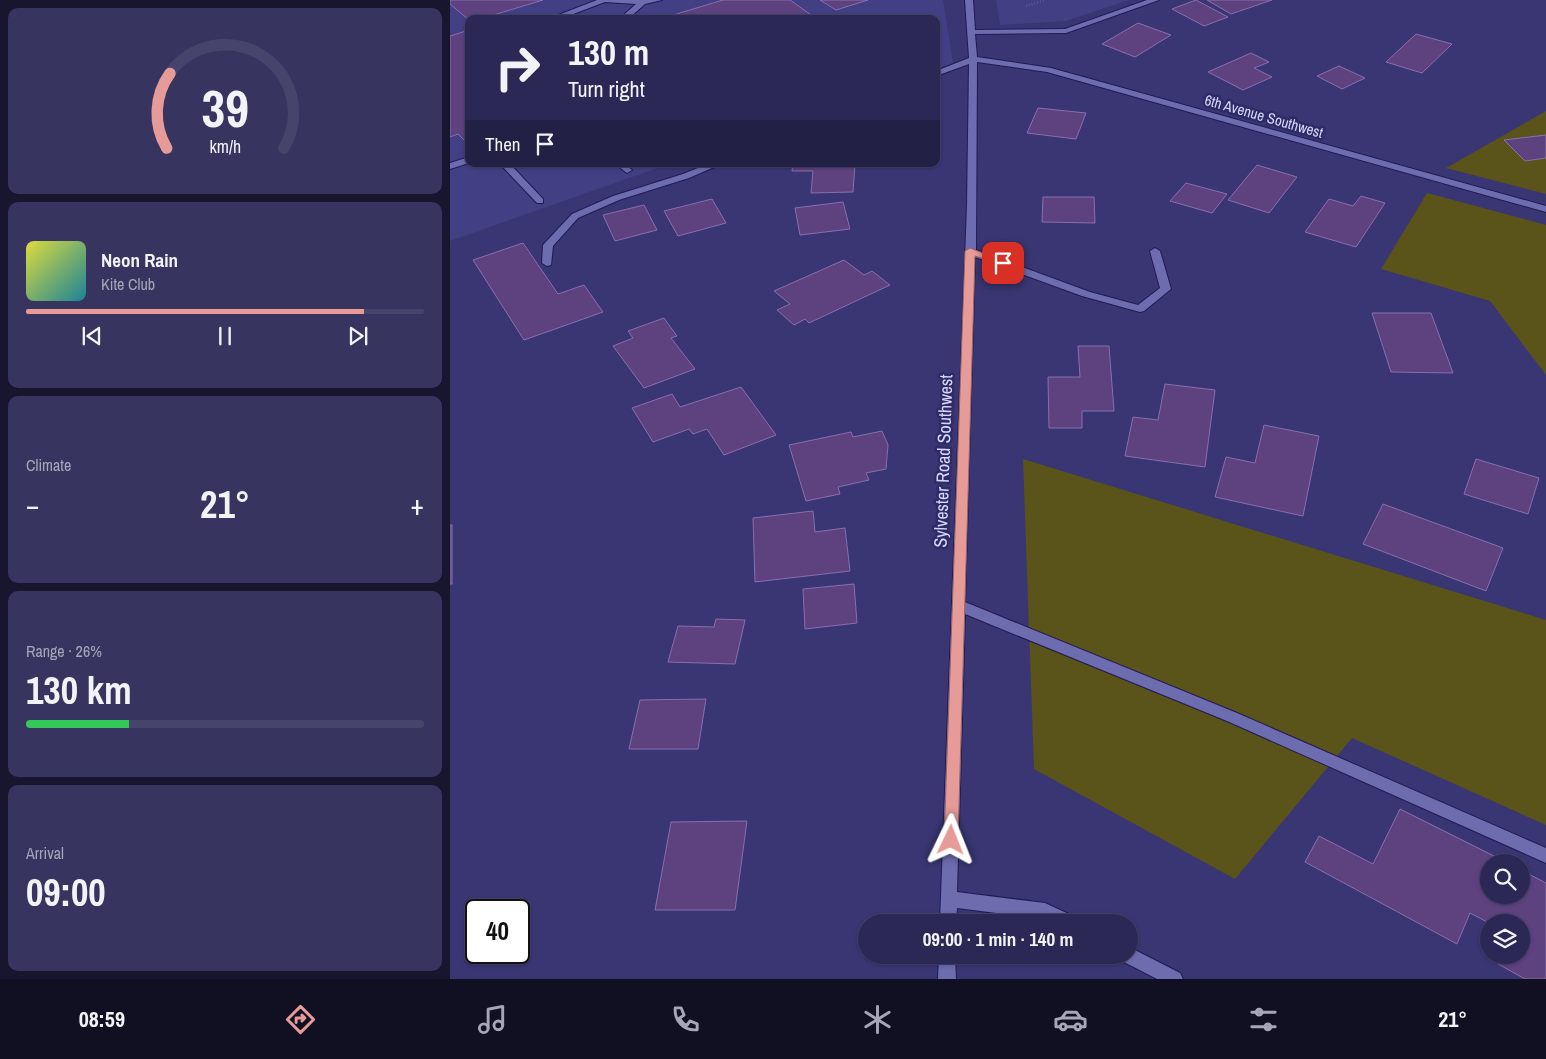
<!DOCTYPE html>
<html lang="en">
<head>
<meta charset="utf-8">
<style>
  :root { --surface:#2b2856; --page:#373460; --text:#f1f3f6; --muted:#a6a6b9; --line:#47446c; --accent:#e69b98 }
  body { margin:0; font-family:"Archivo Narrow",sans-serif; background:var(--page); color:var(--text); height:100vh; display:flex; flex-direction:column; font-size:19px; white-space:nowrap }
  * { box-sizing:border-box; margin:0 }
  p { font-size:16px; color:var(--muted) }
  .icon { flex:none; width:28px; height:28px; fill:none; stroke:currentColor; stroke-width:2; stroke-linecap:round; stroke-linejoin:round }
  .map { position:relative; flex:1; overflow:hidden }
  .drawer { display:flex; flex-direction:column; gap:8px; padding:8px; background:#18162f; width:450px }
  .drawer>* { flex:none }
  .hud { position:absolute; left:15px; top:15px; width:475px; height:152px; border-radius:10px; box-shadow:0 1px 4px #0004,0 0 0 1px var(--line); background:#2b2856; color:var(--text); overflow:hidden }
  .controls { position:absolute; left:1030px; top:854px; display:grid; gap:10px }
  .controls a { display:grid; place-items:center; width:50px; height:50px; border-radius:50%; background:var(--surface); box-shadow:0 1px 4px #0004,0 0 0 1px var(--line); font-size:25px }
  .speed { position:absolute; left:15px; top:899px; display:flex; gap:10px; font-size:25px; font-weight:700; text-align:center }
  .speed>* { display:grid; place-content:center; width:65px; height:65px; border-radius:50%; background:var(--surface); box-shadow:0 1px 4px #0004,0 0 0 1px var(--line); line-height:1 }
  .speed .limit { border:2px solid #111; border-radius:8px; background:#fff; color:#111 }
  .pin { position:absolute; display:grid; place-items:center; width:42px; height:42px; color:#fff; margin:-21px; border-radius:10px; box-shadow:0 2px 8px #0006 }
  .me { position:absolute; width:55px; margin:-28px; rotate:2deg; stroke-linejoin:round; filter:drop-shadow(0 0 4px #0008) }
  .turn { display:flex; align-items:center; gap:18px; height:105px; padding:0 20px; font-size:22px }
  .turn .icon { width:65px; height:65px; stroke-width:2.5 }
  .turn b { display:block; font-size:35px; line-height:42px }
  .then { display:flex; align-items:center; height:48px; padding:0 20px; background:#0003; gap:10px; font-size:19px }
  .big { font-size:38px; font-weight:700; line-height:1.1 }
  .drawer .widget { flex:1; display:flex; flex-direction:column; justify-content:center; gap:8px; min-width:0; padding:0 18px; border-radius:10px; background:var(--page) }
  .drawer .dial { align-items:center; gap:0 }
  .dial svg { height:130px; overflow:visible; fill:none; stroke:var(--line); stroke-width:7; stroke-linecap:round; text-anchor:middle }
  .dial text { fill:var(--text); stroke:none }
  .song { display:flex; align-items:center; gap:15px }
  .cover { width:60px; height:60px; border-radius:8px; background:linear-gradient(135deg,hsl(60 70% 55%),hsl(190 70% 35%)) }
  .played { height:5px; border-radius:2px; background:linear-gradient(90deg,var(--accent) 85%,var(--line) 85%) }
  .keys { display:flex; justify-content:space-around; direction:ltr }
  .heat { display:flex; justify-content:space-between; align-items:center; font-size:28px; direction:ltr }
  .charge { height:8px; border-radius:4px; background:linear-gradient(90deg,#34c759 26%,var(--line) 0) }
  .trip { position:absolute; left:408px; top:914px; width:280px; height:50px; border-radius:25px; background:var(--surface); box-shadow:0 1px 4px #0004,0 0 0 1px var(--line); font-weight:700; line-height:50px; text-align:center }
  .tabs { display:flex; height:80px; justify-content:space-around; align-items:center; background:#111022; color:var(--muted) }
  .tabs .icon { width:35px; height:35px }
  .tabs .selected { color:var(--accent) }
  .tabs b { font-size:22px; color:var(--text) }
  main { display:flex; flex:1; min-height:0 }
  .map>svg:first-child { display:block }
  .built { fill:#433f84 }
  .green { fill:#5a531a }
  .building { fill:#5d427f; stroke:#896eaf }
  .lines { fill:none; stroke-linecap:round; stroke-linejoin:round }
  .minor-casing { stroke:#221a55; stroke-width:2 }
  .path { stroke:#6c6ba0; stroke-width:2.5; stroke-dasharray:0.5 2.5; stroke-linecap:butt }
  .minor { fill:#6c6cae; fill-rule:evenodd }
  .route { fill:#e69b98; stroke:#966563 }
  .labels { text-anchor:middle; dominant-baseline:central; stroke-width:5; stroke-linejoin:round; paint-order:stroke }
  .far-street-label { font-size:15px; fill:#d6d8fd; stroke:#2f2b67 }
  .street-label { font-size:18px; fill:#d6d8fd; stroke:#2f2b67 }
</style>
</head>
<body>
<main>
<section class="drawer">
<div class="widget dial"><svg viewBox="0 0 100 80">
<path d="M14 69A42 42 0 1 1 86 69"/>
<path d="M14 69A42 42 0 0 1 16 23" stroke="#e69b98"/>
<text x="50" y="56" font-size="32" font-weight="700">39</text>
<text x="50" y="72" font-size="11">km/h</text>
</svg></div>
<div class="widget">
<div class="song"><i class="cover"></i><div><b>Neon Rain</b><p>Kite Club</p></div></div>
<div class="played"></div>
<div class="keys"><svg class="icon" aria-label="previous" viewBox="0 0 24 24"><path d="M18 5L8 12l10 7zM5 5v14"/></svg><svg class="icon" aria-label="pause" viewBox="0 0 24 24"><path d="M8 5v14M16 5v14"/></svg><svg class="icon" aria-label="next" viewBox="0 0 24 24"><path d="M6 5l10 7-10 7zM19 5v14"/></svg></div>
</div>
<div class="widget"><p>Climate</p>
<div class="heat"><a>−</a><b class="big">21°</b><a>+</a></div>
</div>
<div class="widget"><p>Range · 26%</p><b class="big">130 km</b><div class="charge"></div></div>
<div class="widget"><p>Arrival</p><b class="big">09:00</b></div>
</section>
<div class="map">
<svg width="1096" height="979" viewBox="0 0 1096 979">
  <rect width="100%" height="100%" fill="#393673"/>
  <g class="built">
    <path d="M0,0H493L503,63L486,69V19H19V164H219L0,241Z"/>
    <path d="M546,0H679L616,21L550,25Z"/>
  </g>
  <g class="green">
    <path d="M1096,111V194L996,168Z"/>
    <path d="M977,193L1096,225V375L1040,301L931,269Z"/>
    <path d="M573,459L1096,620V825L902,738L785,879L584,769Z"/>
  </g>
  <g class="building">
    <path d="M0,0H93L30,19L19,20L0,4Z"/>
    <path d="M273,0H340L367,19H210Z"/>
    <path d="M370,0H418L386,10Z"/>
    <path d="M746,0L778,17L754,26L722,9Z"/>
    <path d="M757,0H822L781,14Z"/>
    <path d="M688,23L721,35L685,57L652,44Z"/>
    <path d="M16,31L19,34L17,143L8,134L0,137V36Z"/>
    <path d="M966,34L1002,44L972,73L936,62Z"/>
    <path d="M801,53L819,62L804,68L822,77L793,90L758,72Z"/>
    <path d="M889,66L915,78L892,89L867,76Z"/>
    <path d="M588,108L636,113L626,139L577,133Z"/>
    <path d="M1096,135V158L1075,161L1054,140Z"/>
    <path d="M343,164H405L403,192L361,193L363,171H342Z"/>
    <path d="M807,165L847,177L819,213L778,200Z"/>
    <path d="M736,183L777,194L762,213L720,201Z"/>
    <path d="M911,196L935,203L906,247L855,232L879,199L903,206Z"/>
    <path d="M593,197H644L645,223L592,222Z"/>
    <path d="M262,199L276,223L228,236L214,211Z"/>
    <path d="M393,202L400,229L350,235L345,208Z"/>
    <path d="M194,205L207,230L165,241L153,215Z"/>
    <path d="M73,243L108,294L134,285L153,312L74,340L23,260Z"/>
    <path d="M394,260L414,275L422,271L440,285L359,323L355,319L344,325L327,310L340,304L324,291Z"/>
    <path d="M922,313H981L1003,373L941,372Z"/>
    <path d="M214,318L227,336L221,338L245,369L194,388L163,346L183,338L178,331Z"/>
    <path d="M628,346H659L664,411H632V428H599L598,377H630Z"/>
    <path d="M715,384L765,390L755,467L675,456L683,417L708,420Z"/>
    <path d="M291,387L326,435L274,455L257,429L243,434L239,429L203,442L182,408L222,394L230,407Z"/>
    <path d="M814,425L869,436L853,516L765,497L776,457L805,463Z"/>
    <path d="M432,431L438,445L436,469L416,473L419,480L388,487L390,494L356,501L339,445L401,432L403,437Z"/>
    <path d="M1026,459L1089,478L1078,514L1014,494Z"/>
    <path d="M933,504L1053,548L1036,591L913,544Z"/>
    <path d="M363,511L365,532L395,528L400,571L305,582L303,518Z"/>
    <rect x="0" y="525" width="2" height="59"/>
    <path d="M404,584L407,623L355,629L353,589Z"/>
    <path d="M266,619L295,620L285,664L218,662L228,626L264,627Z"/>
    <path d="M256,699L248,749H179L190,700Z"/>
    <path d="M950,809L1056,862H1039V895H1071V870L1096,883V979H1075L1048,964L1052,955H1071V922L1039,923L1020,913L1007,944L855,862L869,836L923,864Z"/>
    <path d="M297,821L285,910H205L221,822Z"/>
  </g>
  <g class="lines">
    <defs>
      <g id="minor">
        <path d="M147,0H212L195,4L178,19H169L186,4L155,2L110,19H98Z"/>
        <path d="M515,0H523L525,30L615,29L697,0H709L616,33L525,34L527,57L601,68L1096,206V212L597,72L527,62L526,250L640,292L688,305L710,288L700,251L705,248L710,251L721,289L694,311L690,312L632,296L525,257L515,602L787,713L1096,848V863L777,721L515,614L507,892L595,903L623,916L625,922H601L593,919L507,908L506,922H490L517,205L519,64L486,76V71L519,58Z"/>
        <path d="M19,157V163L0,169V163Z"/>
        <path d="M50,164H60L93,199V203H87Z"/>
        <path d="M165,164H175L182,170L177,173Z"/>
        <path d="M258,164H271L239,178L169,200L128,218L103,246L101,265L97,266L92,263L93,245L122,214L163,196L233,174Z"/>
        <path d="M679,947L730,973L733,979H707L672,961L670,955H679Z"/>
        <path d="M489,955H505L506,979H488Z"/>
      </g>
    </defs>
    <use href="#minor" class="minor-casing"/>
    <path class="path" d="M576,6L595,0"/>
    <use href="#minor" class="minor"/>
  </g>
  <path class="route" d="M520,248L558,263L553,266L525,256L508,840L506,845L501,847L496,845L494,840L515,251Z"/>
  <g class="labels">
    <g class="far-street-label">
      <text transform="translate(814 116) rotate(16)">6th Avenue Southwest</text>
    </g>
    <g class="street-label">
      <text transform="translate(493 461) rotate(-88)">Sylvester Road Southwest</text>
    </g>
  </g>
</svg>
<div class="controls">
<a><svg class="icon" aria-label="search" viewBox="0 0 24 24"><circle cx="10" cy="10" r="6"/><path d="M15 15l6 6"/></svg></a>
<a><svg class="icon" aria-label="layers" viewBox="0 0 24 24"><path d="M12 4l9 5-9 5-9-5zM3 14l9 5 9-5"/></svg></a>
</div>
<div class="speed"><div class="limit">40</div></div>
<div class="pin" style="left:553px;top:263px;background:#d93025"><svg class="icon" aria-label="arrive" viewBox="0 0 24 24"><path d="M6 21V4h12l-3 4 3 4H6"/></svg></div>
<svg class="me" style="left:501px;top:840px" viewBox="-20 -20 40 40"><path d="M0-17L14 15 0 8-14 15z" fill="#e69b98" stroke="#fff" stroke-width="4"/></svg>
<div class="trip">09:00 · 1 min · 140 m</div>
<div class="hud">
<div class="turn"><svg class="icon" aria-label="right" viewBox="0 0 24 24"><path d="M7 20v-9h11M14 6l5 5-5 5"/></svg><div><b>130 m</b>Turn right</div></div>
<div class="then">Then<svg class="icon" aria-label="arrive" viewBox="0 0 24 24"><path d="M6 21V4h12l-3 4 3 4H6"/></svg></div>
</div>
</div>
</main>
<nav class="tabs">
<b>08:59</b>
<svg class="icon selected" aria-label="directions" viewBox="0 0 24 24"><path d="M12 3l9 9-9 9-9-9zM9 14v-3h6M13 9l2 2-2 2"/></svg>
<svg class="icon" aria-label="music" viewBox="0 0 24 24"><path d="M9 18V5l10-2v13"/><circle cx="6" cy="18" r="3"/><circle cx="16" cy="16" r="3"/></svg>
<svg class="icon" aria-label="phone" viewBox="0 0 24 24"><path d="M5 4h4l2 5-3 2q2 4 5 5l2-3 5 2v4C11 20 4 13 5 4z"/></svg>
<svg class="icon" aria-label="climate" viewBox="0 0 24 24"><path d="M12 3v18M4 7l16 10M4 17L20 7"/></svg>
<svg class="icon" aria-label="car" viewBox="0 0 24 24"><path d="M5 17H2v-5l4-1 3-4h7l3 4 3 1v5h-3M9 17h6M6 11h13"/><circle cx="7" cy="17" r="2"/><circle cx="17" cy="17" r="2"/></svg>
<svg class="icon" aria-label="filters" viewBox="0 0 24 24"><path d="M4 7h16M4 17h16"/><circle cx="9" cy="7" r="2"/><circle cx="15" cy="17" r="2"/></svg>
<b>21°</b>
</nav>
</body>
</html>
